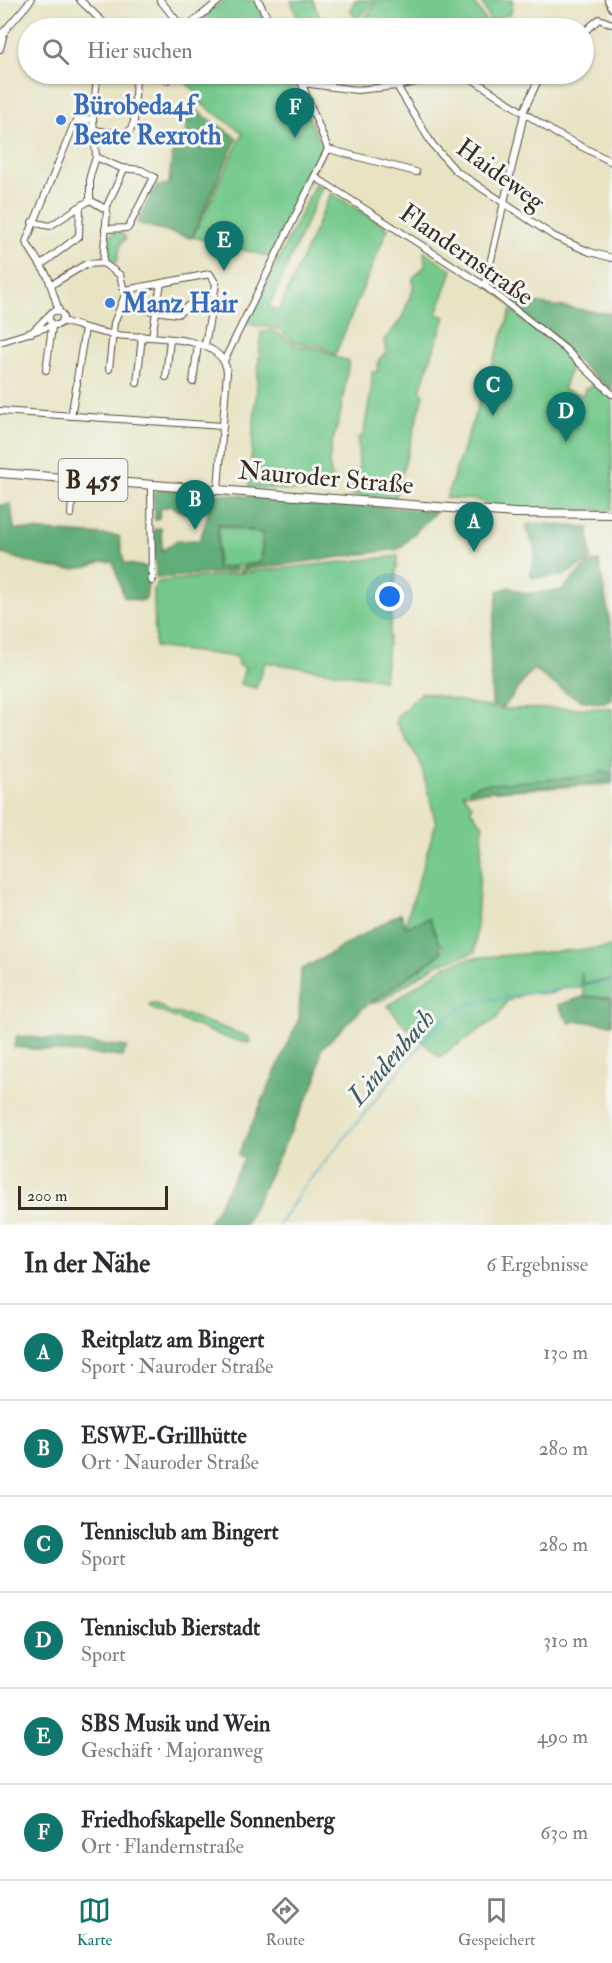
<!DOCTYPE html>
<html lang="de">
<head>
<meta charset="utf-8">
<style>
  body { margin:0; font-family:"IM FELL Double Pica",serif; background:#f2f2f3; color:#2b2b33 }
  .scale { position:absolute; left:18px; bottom:15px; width:150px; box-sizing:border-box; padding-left:6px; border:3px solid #3b2a1e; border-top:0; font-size:16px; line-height:21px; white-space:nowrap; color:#3b2a1e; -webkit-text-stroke:4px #f6f6f2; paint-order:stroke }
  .you { position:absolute; left:390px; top:597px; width:21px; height:21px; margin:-15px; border:4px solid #fff; border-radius:50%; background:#1a73e8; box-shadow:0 0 0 9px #1a73e833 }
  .badge { display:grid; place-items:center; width:39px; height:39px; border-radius:50%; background:#0f766e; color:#fff; font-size:20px; font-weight:700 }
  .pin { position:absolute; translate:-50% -50px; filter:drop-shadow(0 2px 3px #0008) }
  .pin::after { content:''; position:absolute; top:32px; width:21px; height:18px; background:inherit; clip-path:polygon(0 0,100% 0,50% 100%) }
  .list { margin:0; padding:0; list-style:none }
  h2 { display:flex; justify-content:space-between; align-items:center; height:78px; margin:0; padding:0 24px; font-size:26px }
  h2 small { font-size:20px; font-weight:400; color:#7c7c81 }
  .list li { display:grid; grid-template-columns:39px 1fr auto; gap:18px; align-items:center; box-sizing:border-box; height:96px; padding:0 24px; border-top:2px solid #e1e1e2 }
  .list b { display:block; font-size:22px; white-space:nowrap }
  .list p { margin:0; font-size:20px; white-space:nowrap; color:#7c7c81 }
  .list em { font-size:20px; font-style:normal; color:#7c7c81 }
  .icon { flex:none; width:33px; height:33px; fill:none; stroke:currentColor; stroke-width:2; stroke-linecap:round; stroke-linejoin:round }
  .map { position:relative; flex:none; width:612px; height:1225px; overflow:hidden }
  .search { position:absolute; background:#fff; box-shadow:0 2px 4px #0004; left:18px; right:18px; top:18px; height:66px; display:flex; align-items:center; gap:15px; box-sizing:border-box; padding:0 21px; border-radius:33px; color:#7c7c81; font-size:22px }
  .sheet { height:654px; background:#fff }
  nav { display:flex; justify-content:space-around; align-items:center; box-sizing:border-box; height:84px; border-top:2px solid #e1e1e2; background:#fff; font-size:16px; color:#7c7c81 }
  nav a { display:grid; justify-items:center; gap:3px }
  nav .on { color:#0f766e }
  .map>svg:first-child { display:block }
</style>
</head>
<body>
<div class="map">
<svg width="612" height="1225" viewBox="0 0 612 1225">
  <rect width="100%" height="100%" fill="#f6f6f2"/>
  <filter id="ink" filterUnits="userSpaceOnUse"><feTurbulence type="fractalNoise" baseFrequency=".0167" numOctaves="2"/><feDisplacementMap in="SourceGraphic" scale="12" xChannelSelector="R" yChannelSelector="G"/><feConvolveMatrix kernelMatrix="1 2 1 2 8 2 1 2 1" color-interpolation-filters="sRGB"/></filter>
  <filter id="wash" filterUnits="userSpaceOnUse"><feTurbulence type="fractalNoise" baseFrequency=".008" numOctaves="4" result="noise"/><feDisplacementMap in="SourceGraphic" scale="24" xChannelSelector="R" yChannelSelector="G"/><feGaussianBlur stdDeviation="1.35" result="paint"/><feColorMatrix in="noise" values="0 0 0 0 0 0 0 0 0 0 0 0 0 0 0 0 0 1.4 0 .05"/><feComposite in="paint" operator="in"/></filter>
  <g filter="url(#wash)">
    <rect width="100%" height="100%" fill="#e8e3c3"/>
    <g fill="#75c98c" stroke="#587a55" stroke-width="1.5">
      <path d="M226 0H255L268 28H193L213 8Z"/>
      <path d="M313 0 324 28H302L291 1Z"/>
      <path d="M355 0H472L487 23 476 28H354L376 5 374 4 356 19 350 10Z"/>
      <path d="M481 0H513L511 14 490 21Z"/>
      <path d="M176 74H289L324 151 271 257 193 237 243 133 199 102 202 97Z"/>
      <path d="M315 184 322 187 269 307 279 311 331 193 388 228 335 355 318 344 295 343 281 330 247 324Z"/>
      <path d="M113 233H122L126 239 121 243 117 262 109 261 110 235Z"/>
      <path d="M424 251 452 270 437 314 445 317 420 390 424 394 395 499 349 495 359 467 358 438 364 434C366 412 373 394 372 372H377L379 359 386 353 384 340C390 333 397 326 402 317 407 308 407 298 413 291V278L425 266Z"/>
      <path d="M511 310 573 361 563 390 583 395 585 388 589 389 592 384 612 398V510C588 510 493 514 479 500L446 498Z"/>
      <path d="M272 331 283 336 295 346 317 347 335 357 349 361 339 421 332 442 329 464 332 478 328 493 249 487 261 332Z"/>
      <path d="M219 526 262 533 261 562 243 565V571L240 572 239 565 217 568Z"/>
      <path d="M398 556 384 680 265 662 256 688 240 684 245 668 238 665 237 657 155 647 154 590 157 582Z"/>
      <path d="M422 692 497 709 612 708V784L463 793 472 805 471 811 483 825 475 952 436 965 382 1000 370 1004 440 955 444 948 443 945 404 929 436 823 420 761 396 723V718Z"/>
      <path d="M612 947V980L583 983 581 970 582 988 565 987 551 994 527 993 507 1001 497 1018 439 1057 405 1026 388 1006 445 966 471 958Z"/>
      <path d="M612 981V998L584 996 583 984Z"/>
      <path d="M154 1003 172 1013 187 1015 249 1037 250 1043 227 1038 152 1009 149 1005Z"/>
    </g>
    <g fill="#60ad78" stroke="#4e6c4b" stroke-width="1.5">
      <path d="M193 108 237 138 191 238 137 223 155 187 169 184 172 156 186 131V120Z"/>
      <path d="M491 278 534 303 612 314V391L488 285Z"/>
      <path d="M158 489 436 511 399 549 245 570V566L262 563 264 533 218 524 216 568 236 567V571L159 578H156L154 529 161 528 162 551 176 541 200 540 209 511 206 508 183 512 170 506 160 509 159 518 155 520 154 494Z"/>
      <path d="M11 504 14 529 119 536 124 563 150 568 146 599 140 601 124 597 113 562C98 560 99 564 86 567 59 574 25 561 0 553V505Z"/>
      <path d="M539 523 588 528 591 559 563 576 532 578 530 575C537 555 537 546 525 528L528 524Z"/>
      <path d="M599 561 612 635V700C581 711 557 685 533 669L504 707 492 706 490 647 498 591 509 587 525 594 562 590 588 563Z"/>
      <path d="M601 770 612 773V781L470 793V789L478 785 593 776Z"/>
      <path d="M401 913 406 927 429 918 441 947 440 954 363 1008 321 1049 317 1078 245 1225H208L244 1159 238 1155 299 1019 301 970Z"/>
      <path d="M583 997 612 998V1024L578 1021 569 1023 558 1005Z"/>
      <path d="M17 1036 127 1047 122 1057 14 1047Z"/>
    </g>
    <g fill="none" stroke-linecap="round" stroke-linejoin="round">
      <path stroke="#45a8c5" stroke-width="1.5" d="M279 1225 303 1188 438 1024 462 1007 486 1000 612 981"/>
    </g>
  </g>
  <g filter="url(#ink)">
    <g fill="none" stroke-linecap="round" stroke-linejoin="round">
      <defs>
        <g id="minor">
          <path d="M80 0 109 28"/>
          <path d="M160 0 177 21 187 27 220 0"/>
          <path d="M258 0 273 28"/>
          <path d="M608 0 612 8"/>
          <path d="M584 32 599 19 612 24"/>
          <path d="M0 36 31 0"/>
          <path d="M0 49 4 33"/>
          <path d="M156 74 167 80"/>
          <path d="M97 77 93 119 96 157 121 168 141 170 154 177 128 228 105 229"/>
          <path d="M302 83 357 90 397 86 444 76 469 77 555 133 612 162"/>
          <path d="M397 86 432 144 456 171 555 237 590 252 612 258"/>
          <path d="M525 108 541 74"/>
          <path d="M73 127 122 134 130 131 134 122 136 74"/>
          <path d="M328 149 416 172"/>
          <path d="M315 177 485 286 564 348 612 394"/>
          <path d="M90 200V176L96 157"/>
          <path d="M106 208 124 169"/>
          <path d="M32 222 50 226 90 200 107 210 103 263"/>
          <path d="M41 265 79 236 80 207"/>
          <path d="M51 285 86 264 103 263 120 275 125 295 114 323 109 369"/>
          <path d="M485 286 524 114"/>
          <path d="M125 290 210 274 216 284 205 345"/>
          <path d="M121 307 178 314 189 305 212 309"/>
          <circle cx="56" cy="318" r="7"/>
          <path d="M59 311 48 277 26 242 73 127 78 120 93 119"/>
          <path d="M62 321C80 326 98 333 117 335 144 339 223 332 227 372L218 489"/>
          <path d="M31 333 48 316"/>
          <path d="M152 336 161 283"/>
          <path d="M0 342 54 325"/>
          <path d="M224 361 328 149 298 74"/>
          <path d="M46 370 52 327"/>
          <path d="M166 377 170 339"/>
          <path d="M77 379 85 328"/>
          <path d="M193 382 198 344"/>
          <path d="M137 383 142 336"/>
          <path d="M0 411 223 426"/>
          <path d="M71 416 77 383"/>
          <path d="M151 485 152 581"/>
          <path d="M71 514 74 479"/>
        </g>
        <path id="major" d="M0 473 515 513 612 514"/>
      </defs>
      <use href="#minor" stroke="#554637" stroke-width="8"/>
      <use href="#major" stroke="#554637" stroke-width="10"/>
      <use href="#minor" stroke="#fff" stroke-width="6"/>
      <use href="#major" stroke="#fff" stroke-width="8"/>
    </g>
  </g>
  <g fill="#3f7fe0" stroke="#f6f6f2" stroke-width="2">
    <circle cx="61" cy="120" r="6"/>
    <circle cx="110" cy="303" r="6"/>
  </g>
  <g text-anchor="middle" stroke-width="6" stroke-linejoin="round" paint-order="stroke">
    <rect fill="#f6f6f2" stroke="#73675e" stroke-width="1.5" x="58.5" y="459" width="69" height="42" rx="4.5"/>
    <g font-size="24" font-weight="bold" fill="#3b2a1e">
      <text x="93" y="488">B 455</text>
    </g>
    <g font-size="26" font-weight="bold" fill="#366cbe" stroke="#f6f6f2" text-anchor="start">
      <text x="73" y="114">Bürobeda4f<tspan x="73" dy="30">Beate Rexroth</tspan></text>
      <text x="122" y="312">Manz Hair</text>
    </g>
    <g font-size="26" fill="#3b2a1e" stroke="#f6f6f2">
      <text transform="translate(501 174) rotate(36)" y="9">Haideweg</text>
      <text transform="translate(467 254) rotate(35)" y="9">Flandernstraße</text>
      <text transform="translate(326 477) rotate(5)" y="9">Nauroder Straße</text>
    </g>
    <g font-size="27" font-style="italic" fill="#3f5c61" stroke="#f6f6f2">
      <text transform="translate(391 1057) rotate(-49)" y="9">Lindenbach</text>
    </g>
  </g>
</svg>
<div class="scale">200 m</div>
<div class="you"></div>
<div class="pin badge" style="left:474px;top:552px">A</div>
<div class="pin badge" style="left:195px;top:530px">B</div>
<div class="pin badge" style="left:493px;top:416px">C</div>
<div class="pin badge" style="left:566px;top:442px">D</div>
<div class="pin badge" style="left:224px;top:271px">E</div>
<div class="pin badge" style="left:295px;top:138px">F</div>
<div class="search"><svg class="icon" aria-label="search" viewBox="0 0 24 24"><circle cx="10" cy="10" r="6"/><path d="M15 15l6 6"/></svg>Hier suchen</div>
</div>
<section class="sheet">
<h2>In der Nähe<small>6 Ergebnisse</small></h2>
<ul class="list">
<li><span class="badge">A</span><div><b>Reitplatz am Bingert</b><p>Sport · Nauroder Straße</p></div><em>130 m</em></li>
<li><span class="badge">B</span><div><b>ESWE-Grillhütte</b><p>Ort · Nauroder Straße</p></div><em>280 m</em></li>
<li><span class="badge">C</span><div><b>Tennisclub am Bingert</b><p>Sport</p></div><em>280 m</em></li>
<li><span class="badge">D</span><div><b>Tennisclub Bierstadt</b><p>Sport</p></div><em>310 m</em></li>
<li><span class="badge">E</span><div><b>SBS Musik und Wein</b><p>Geschäft · Majoranweg</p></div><em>490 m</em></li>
<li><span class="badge">F</span><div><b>Friedhofskapelle Sonnenberg</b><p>Ort · Flandernstraße</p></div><em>630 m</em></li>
</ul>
</section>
<nav>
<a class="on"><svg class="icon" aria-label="map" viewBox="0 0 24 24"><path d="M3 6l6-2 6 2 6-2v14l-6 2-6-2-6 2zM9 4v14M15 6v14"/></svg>Karte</a>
<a><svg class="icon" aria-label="directions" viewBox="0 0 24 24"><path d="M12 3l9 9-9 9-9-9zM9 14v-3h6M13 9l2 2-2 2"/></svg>Route</a>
<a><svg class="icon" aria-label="saved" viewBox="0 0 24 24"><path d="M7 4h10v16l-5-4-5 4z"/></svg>Gespeichert</a>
</nav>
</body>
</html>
